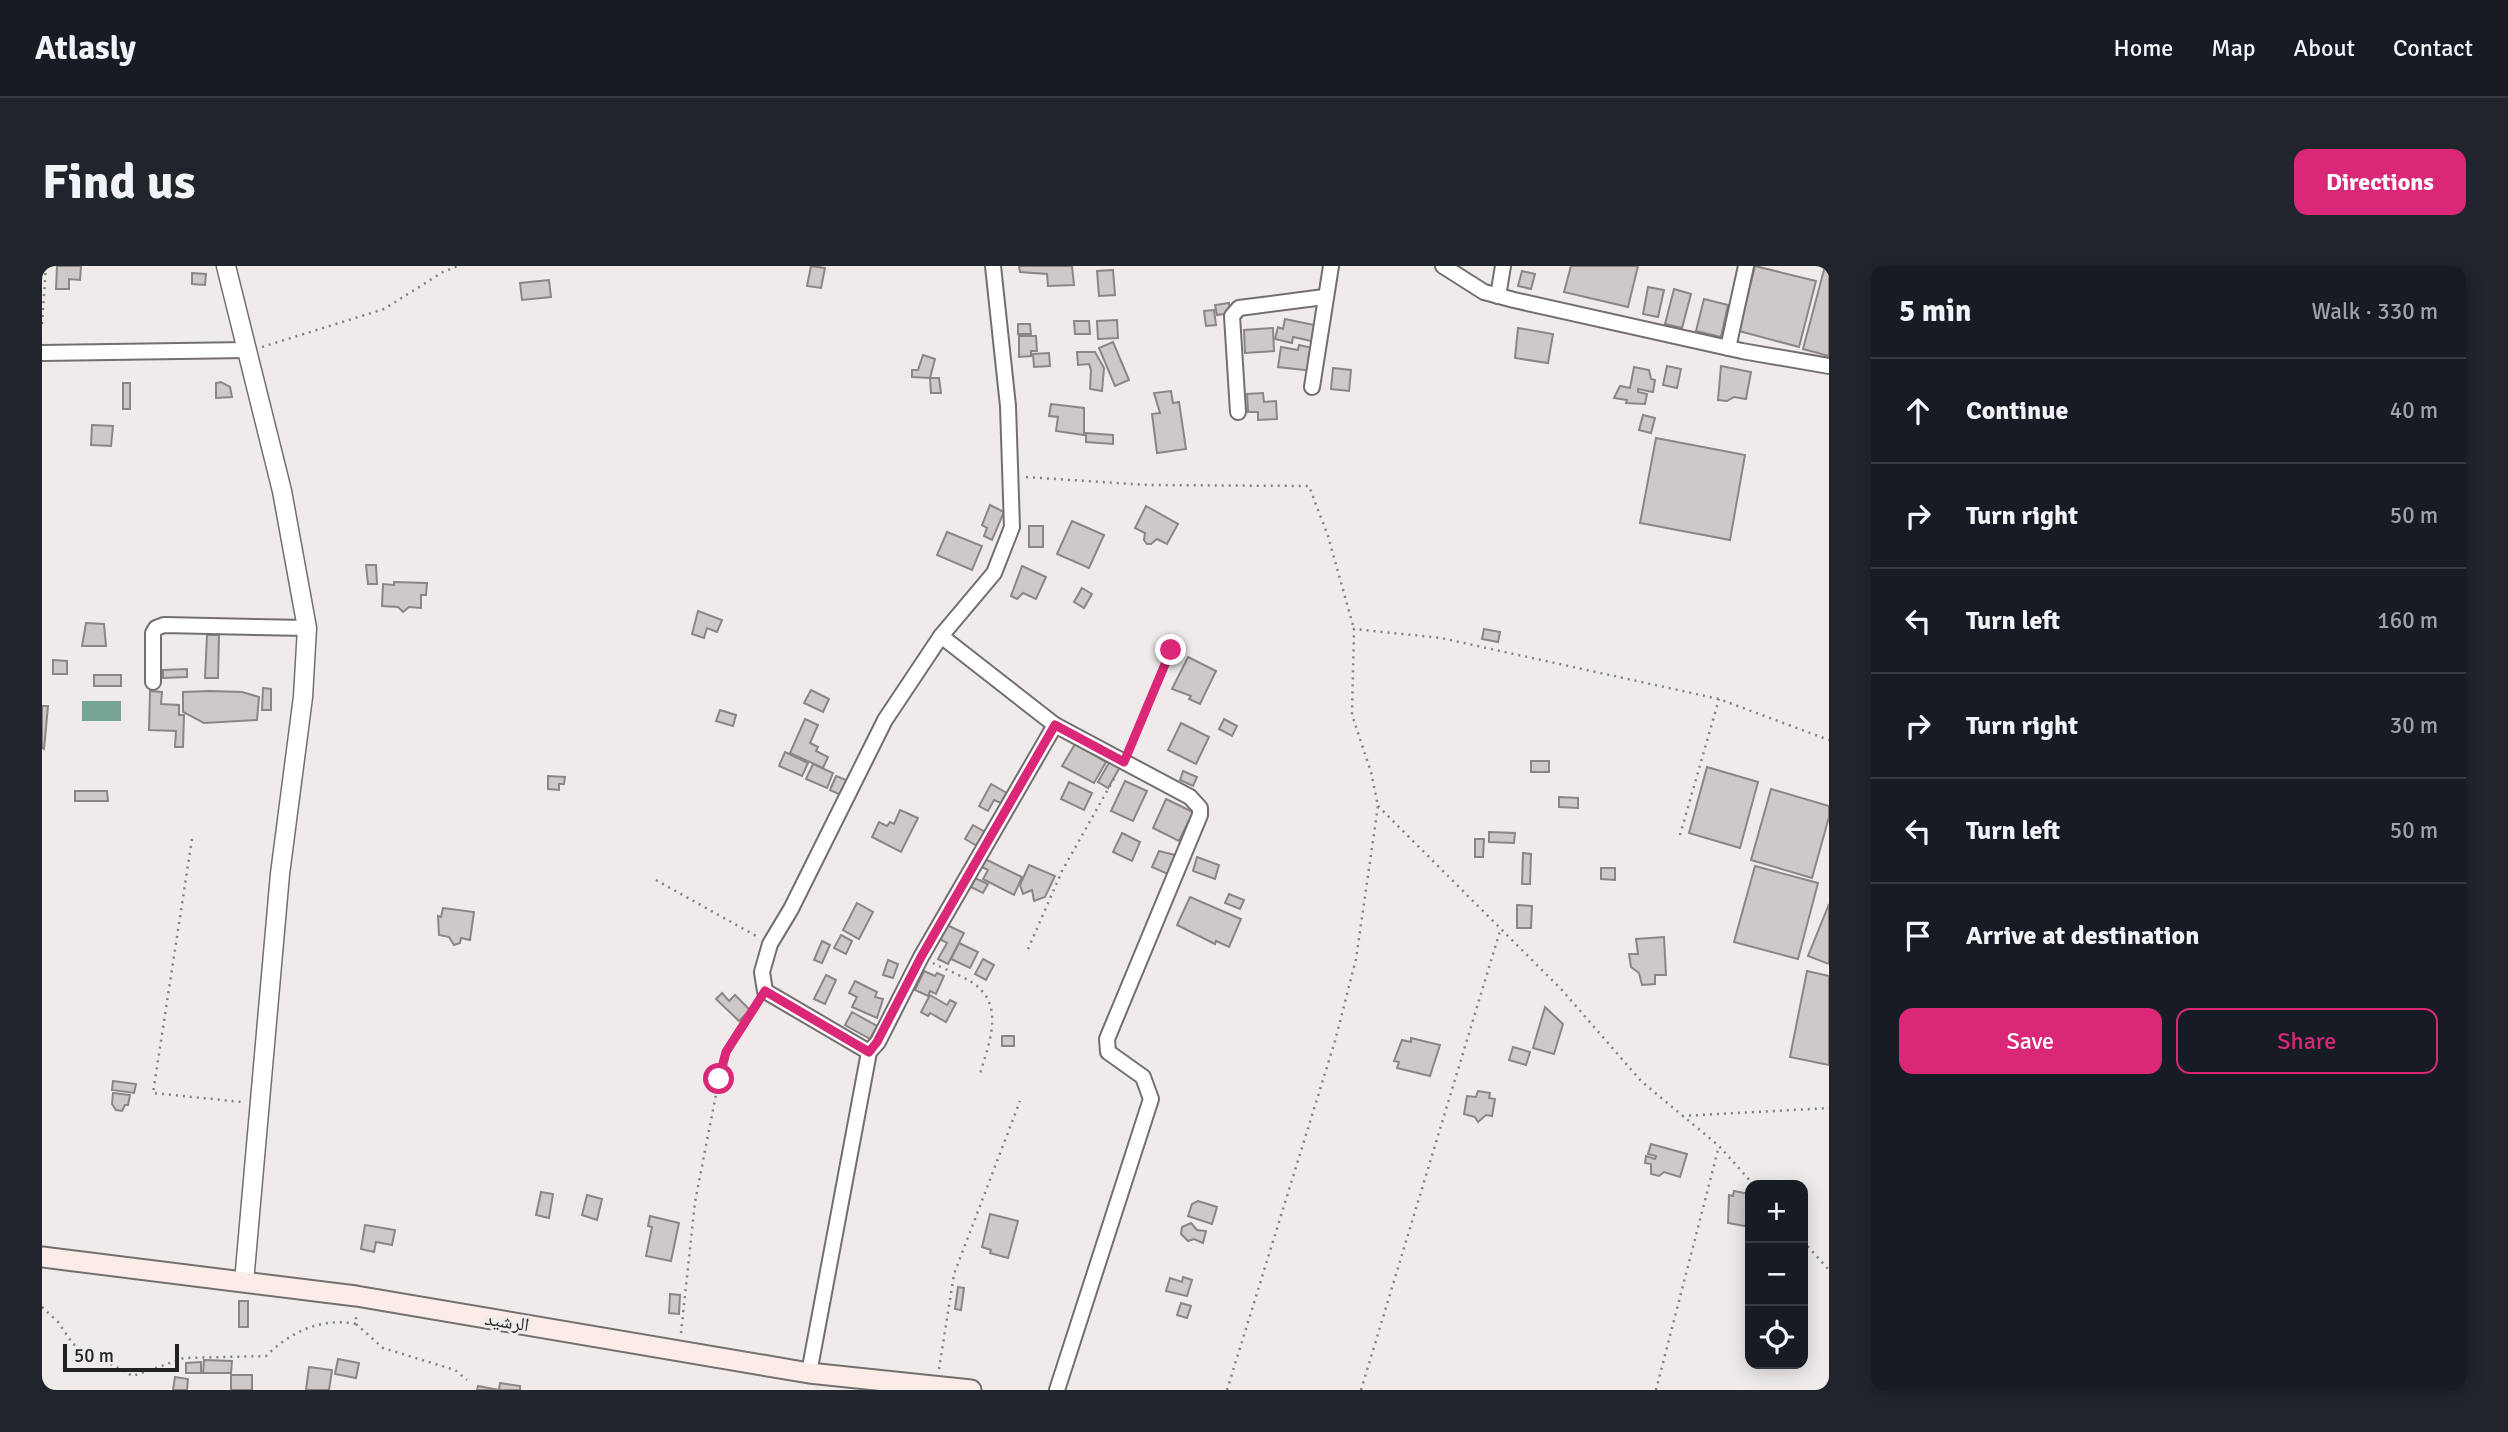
<!DOCTYPE html>
<html lang="en">
<head>
<meta charset="utf-8">
<style>
  body { margin:0; font-family:Signika,"Noto Naskh Arabic",sans-serif; background:#20242c; color:#f1f3f6 }
  .controls { position:absolute; right:21px; bottom:21px; display:grid; overflow:hidden; border-radius:14px; box-shadow:0 4px 18px #0003 }
  .controls button { width:63px; height:63px; display:grid; place-items:center; padding:0; border:0; border-bottom:2px solid #363941; background:#171b24; color:#f1f3f6; font:35px sans-serif }
  .scale { position:absolute; left:21px; bottom:18px; width:116px; box-sizing:border-box; padding-left:7px; border:4px solid #232221; border-top:0; font-size:19px; line-height:24px; white-space:nowrap; color:#232221; -webkit-text-stroke:5px #efebeb; paint-order:stroke }
  .stop { position:absolute; width:21px; height:21px; margin:-16px; border:5px solid #db2777; border-radius:50%; background:#fff }
  .stop.end { background:#db2777; border-color:#fff; box-shadow:0 2px 7px #0008 }
  .list { margin:0; padding:0; list-style:none }
  h2 { display:flex; justify-content:space-between; align-items:center; height:91px; margin:0; padding:0 28px; font-size:30px }
  h2 small { font-size:23px; font-weight:400; color:#9ea1a6 }
  .list li { display:grid; grid-template-columns:46px 1fr auto; gap:21px; align-items:center; box-sizing:border-box; height:105px; padding:0 28px; border-top:2px solid #363941 }
  .list b { display:block; font-size:26px; white-space:nowrap }
  .list em { font-size:23px; font-style:normal; color:#9ea1a6 }
  .actions { display:flex; gap:14px; padding:21px 28px }
  .actions a { flex:1; padding:16px 0; border:2px solid #db2777; border-radius:14px; text-align:center; font-size:24px; color:#db2777 }
  .actions .main { background:#db2777; color:#fff }
  .icon { flex:none; width:38px; height:38px; fill:none; stroke:currentColor; stroke-width:2; stroke-linecap:round; stroke-linejoin:round }
  .map { position:relative; flex:none; width:1787px; height:1124px; overflow:hidden; border-radius:14px }
  header { display:flex; align-items:center; gap:42px; box-sizing:border-box; height:98px; padding:0 35px; background:#171b24; border-bottom:2px solid #363941 }
  header strong { font-size:33px }
  nav { display:flex; gap:38px; margin-inline-start:auto; font-size:24px }
  .intro { display:flex; align-items:center; justify-content:space-between; box-sizing:border-box; height:168px; padding:0 42px }
  h1 { margin:0; font-size:49px }
  .button { padding:18px 32px; border-radius:14px; background:#db2777; color:#fff; font-size:24px; font-weight:700 }
  main { display:flex; gap:42px; padding:0 42px }
  aside { flex:1; background:#171b24; border-radius:14px; box-shadow:0 4px 18px #0003 }
  .map>svg:first-child { display:block }
</style>
</head>
<body>
<header>
<strong>Atlasly</strong>
<nav><a>Home</a><a>Map</a><a>About</a><a>Contact</a></nav>
</header>
<div class="intro"><h1>Find us</h1><a class="button">Directions</a></div>
<main>
<div class="map">
<svg width="1787" height="1124" viewBox="0 0 1787 1124">
  <rect width="100%" height="100%" fill="#efebeb"/>
  <rect fill="#74a693" x="40" y="435" width="39" height="20"/>
  <g fill="#cdc9c8" stroke="#898685" stroke-width="2">
    <path d="M15 0H39L38 14 27 13V23H14Z"/>
    <path d="M769 0 783 2 779 22 765 20Z"/>
    <path d="M977 0H1030L1032 19 1006 20 1005 8 978 6Z"/>
    <path d="M1529 0H1596L1586 41 1522 26Z"/>
    <path d="M1713 0 1774 15 1757 81 1697 65Z"/>
    <path d="M1783 0 1787 1V90L1761 83Z"/>
    <path d="M1071 4 1073 29 1057 30 1055 5Z"/>
    <path d="M1480 5 1493 8 1489 23 1476 20Z"/>
    <path d="M150 7 164 8 163 19 150 18Z"/>
    <path d="M507 14 509 31 480 34 478 17Z"/>
    <path d="M1606 21 1622 24 1616 51 1601 48Z"/>
    <path d="M1632 23 1649 28 1640 62 1623 58Z"/>
    <path d="M1662 33 1686 39 1679 71 1654 65Z"/>
    <path d="M1187 37 1188 47 1175 49 1173 39Z"/>
    <path d="M1172 44 1174 59 1164 60 1162 45Z"/>
    <path d="M1243 53 1277 60 1274 76 1251 71 1250 77 1233 73 1236 61 1241 63Z"/>
    <path d="M1075 54 1076 72 1056 73 1055 55Z"/>
    <path d="M1032 55H1047L1048 68H1033Z"/>
    <path d="M976 58H988L989 68H976Z"/>
    <path d="M1231 62 1232 85 1203 87 1202 64Z"/>
    <path d="M1476 62 1511 68 1506 97 1473 92Z"/>
    <path d="M977 70H994L995 85H989V90L977 91Z"/>
    <path d="M1071 76 1087 114 1073 120 1057 82Z"/>
    <path d="M1257 79 1275 83 1271 105 1236 101 1239 81 1256 84Z"/>
    <path d="M1035 86H1053L1062 102 1060 125 1048 123 1049 104 1047 98 1036 99Z"/>
    <path d="M1007 87 1008 100 992 101 991 88Z"/>
    <path d="M881 89 893 93 888 112 870 111V104H876Z"/>
    <path d="M1625 100 1639 103 1635 122 1621 119Z"/>
    <path d="M1679 100 1709 106 1704 133 1692 131 1685 135 1676 134Z"/>
    <path d="M1592 101 1607 104 1609 113 1613 114 1611 126 1596 123V126L1605 128 1603 138 1584 137 1585 134 1572 132 1578 120 1588 122Z"/>
    <path d="M1291 102 1309 104 1307 125 1289 123Z"/>
    <path d="M888 112H897L899 127H889Z"/>
    <path d="M179 116 188 121 190 131 174 132V117Z"/>
    <rect x="81" y="117" width="7" height="26"/>
    <path d="M1129 125 1131 137 1137 136 1144 183 1115 187 1110 148 1118 147 1112 127Z"/>
    <path d="M1221 127 1222 136 1234 135 1235 153 1216 154V146H1206L1205 128Z"/>
    <path d="M1009 138 1042 142V169L1014 165 1016 151 1007 150Z"/>
    <path d="M1601 149 1613 152 1609 167 1597 164Z"/>
    <path d="M50 159 71 160 69 180 49 179Z"/>
    <path d="M1044 167 1071 169V178L1044 176Z"/>
    <path d="M1614 172 1703 189 1688 274 1598 257Z"/>
    <path d="M948 239 962 246 950 274 942 270 945 262 940 259Z"/>
    <path d="M1104 240 1136 258 1125 278 1115 273 1109 278H1105L1102 274 1103 267 1093 262Z"/>
    <path d="M1030 255 1062 269 1047 302 1015 288Z"/>
    <rect x="987" y="260" width="14" height="21"/>
    <path d="M905 266 940 280 930 304 895 289Z"/>
    <path d="M324 299H334L335 318H326Z"/>
    <path d="M980 300 1004 311 994 333 981 327 975 333 969 330Z"/>
    <path d="M352 316 385 317 384 329H379V342L367 341 361 346 356 341 340 340 341 318 352 319Z"/>
    <path d="M1040 322 1050 328 1042 342 1032 336Z"/>
    <path d="M656 345 680 354 675 366 665 362 662 372 650 368Z"/>
    <path d="M44 357 62 358 64 380H40Z"/>
    <path d="M1442 363 1458 366 1456 376 1440 373Z"/>
    <path d="M165 369H177L176 412H163Z"/>
    <path d="M1146 391 1174 405 1158 438 1147 433 1149 430 1130 423Z"/>
    <path d="M11 394 25 395V408H11Z"/>
    <path d="M145 403V411L121 412V404Z"/>
    <rect x="52" y="409" width="27" height="11"/>
    <path d="M221 422 229 423V444H220Z"/>
    <path d="M769 424 787 433 781 446 762 437Z"/>
    <path d="M108 425 120 426 119 438 137 439V449H142L141 481H133L134 465 107 464Z"/>
    <path d="M168 425 200 426 217 431 215 454 162 457 141 446V426Z"/>
    <path d="M0 440H6L2 483 0 482Z"/>
    <path d="M678 444 694 449 691 460 674 455Z"/>
    <path d="M763 453 776 459 768 477 776 481 774 485 786 491 781 502 748 487Z"/>
    <path d="M1182 453 1195 460 1190 470 1177 463Z"/>
    <path d="M1139 457 1167 471 1154 498 1126 484Z"/>
    <path d="M1033 478 1064 496 1052 517 1020 500Z"/>
    <path d="M743 486 766 497 760 510 737 500Z"/>
    <path d="M1068 495 1078 501 1066 522 1056 516Z"/>
    <rect x="1489" y="495" width="18" height="11"/>
    <path d="M771 498 791 507 785 522 764 513Z"/>
    <path d="M1665 501 1716 516 1698 582 1647 567Z"/>
    <path d="M1141 505 1155 511 1151 520 1138 514Z"/>
    <path d="M506 510 523 511 522 518H517V524L506 523Z"/>
    <path d="M794 510 809 516 803 531 788 524Z"/>
    <path d="M1083 515 1105 525 1091 555 1069 545Z"/>
    <path d="M1027 516 1050 527 1042 544 1019 533Z"/>
    <path d="M949 518 965 527 959 537 952 534 946 545 937 540Z"/>
    <path d="M1729 523 1787 540V551L1770 612 1709 594Z"/>
    <path d="M33 525H65L66 535H33Z"/>
    <path d="M1517 531 1536 532V542L1517 541Z"/>
    <path d="M1124 533 1151 546 1137 575 1111 562Z"/>
    <path d="M858 544 876 552 859 586 830 571 837 556 845 560 848 556 852 558Z"/>
    <path d="M931 559 943 566 935 580 923 573Z"/>
    <path d="M1447 566 1473 567 1472 577 1447 576Z"/>
    <path d="M1080 567 1098 576 1090 595 1071 586Z"/>
    <path d="M1433 573H1442L1441 591H1433Z"/>
    <path d="M1117 585 1137 590 1128 609 1110 601Z"/>
    <path d="M1481 587 1489 588 1488 618H1480Z"/>
    <path d="M1155 591 1177 599 1173 613 1151 605Z"/>
    <path d="M943 593 980 611 972 629 941 613 946 604 940 601Z"/>
    <path d="M987 599 1013 610 1003 631 992 635 990 624 981 628 978 619Z"/>
    <path d="M1713 600 1776 617 1756 693 1692 676Z"/>
    <path d="M1559 602H1573V614L1559 613Z"/>
    <path d="M933 612 946 618 941 627 929 621Z"/>
    <path d="M1187 628 1202 634 1198 643 1183 637Z"/>
    <path d="M1148 631 1199 653 1187 681 1174 675 1173 678 1135 659Z"/>
    <path d="M815 637 831 646 817 673 801 664Z"/>
    <path d="M1787 638V698L1766 690Z"/>
    <path d="M1475 639 1490 640 1489 662H1475Z"/>
    <path d="M401 642 432 646 428 674 419 672 418 677 412 679 407 671 397 669 396 650 399 651Z"/>
    <path d="M905 659 922 667 906 698 896 693 905 677 898 673Z"/>
    <path d="M799 669 810 675 804 688 792 682Z"/>
    <path d="M1622 671 1624 709H1613V718L1600 719 1597 707 1589 701 1587 688H1596L1594 673Z"/>
    <path d="M780 675 788 679 780 697 772 694Z"/>
    <path d="M917 677 936 686 928 702 909 693Z"/>
    <path d="M941 693 952 699 944 714 933 708Z"/>
    <path d="M846 694 856 698 851 712 841 709Z"/>
    <path d="M882 705 893 710 895 707 902 710 894 728 888 725 886 730 873 724Z"/>
    <path d="M1765 705 1787 710V799L1748 791Z"/>
    <path d="M784 709 794 714 783 738 772 733Z"/>
    <path d="M813 715 835 726 833 731 841 733 835 752 810 741 815 731 807 727Z"/>
    <path d="M680 727 687 735 693 729 708 744 697 755 674 733Z"/>
    <path d="M888 729 905 739 908 734 914 737 904 756 888 747 886 750 879 746Z"/>
    <path d="M1503 741 1521 758 1512 788 1491 782Z"/>
    <path d="M810 746 835 760 828 773 803 759Z"/>
    <rect x="960" y="770" width="12" height="10"/>
    <path d="M1369 772 1398 779 1388 810 1355 802 1357 796 1352 795 1360 774 1369 776Z"/>
    <path d="M1471 781 1488 786 1484 799 1467 794Z"/>
    <path d="M71 815 94 818 92 827 70 824Z"/>
    <path d="M1436 825 1448 827 1447 832 1453 833 1450 850 1444 849 1436 856 1433 851 1422 848 1425 830 1434 831Z"/>
    <path d="M71 827 88 829 86 839H83L80 845 74 844 70 838Z"/>
    <path d="M1609 878 1645 888 1638 911 1622 906 1617 910 1609 908V898L1603 897 1604 890 1613 893 1614 890 1606 888Z"/>
    <path d="M1692 925 1708 928V961L1686 957 1687 929 1691 930Z"/>
    <path d="M499 926 511 928 507 952 494 949Z"/>
    <path d="M545 929 560 933 555 954 540 949Z"/>
    <path d="M1156 935 1175 941 1170 958 1146 950 1150 938Z"/>
    <path d="M948 948 976 955 966 992 948 987 949 984 940 981Z"/>
    <path d="M608 950 637 957 629 995 604 990 610 961 606 960Z"/>
    <path d="M1149 957 1155 964 1164 965 1161 977 1152 973 1146 975 1139 968 1140 961Z"/>
    <path d="M323 959 353 964 350 979 334 976 332 986 319 983Z"/>
    <path d="M1141 1011 1150 1014 1145 1030 1124 1025 1128 1012 1140 1016Z"/>
    <path d="M916 1021 922 1022 919 1044 913 1043Z"/>
    <path d="M628 1028 638 1029 637 1048 627 1047Z"/>
    <rect x="197" y="1035" width="9" height="26"/>
    <path d="M1139 1037 1149 1040 1145 1052 1135 1049Z"/>
    <path d="M296 1093 317 1097 314 1112 293 1108Z"/>
    <path d="M162 1094 190 1095 189 1107H161Z"/>
    <path d="M159 1096V1107H144V1097Z"/>
    <path d="M267 1101 290 1104 287 1124H264Z"/>
    <rect x="189" y="1109" width="21" height="15"/>
    <path d="M133 1111 146 1113 145 1124H131Z"/>
    <path d="M458 1117 478 1120V1124H435L436 1120 457 1124Z"/>
  </g>
  <g fill="none" stroke-linecap="round" stroke-linejoin="round">
    <defs>
      <g id="minor">
        <path d="M1401 0 1442 26 1472 34 1700 85 1787 100"/>
        <path d="M1456 30 1461 0"/>
        <path d="M1686 82 1704 0"/>
        <path d="M0 87 206 84"/>
        <path d="M1270 121 1289 0"/>
        <path d="M1196 146 1190 50 1197 42 1282 31"/>
        <path d="M899 370 1013 459 1148 531 1158 542V549L1065 773 1066 786 1101 811 1109 833 1015 1124"/>
        <path d="M111 416V367L114 362 122 359 265 362"/>
        <path d="M827 786 723 725 720 706 728 678 749 643 843 454 899 370 952 307 970 261 966 140 951 0"/>
        <path d="M767 1107 827 786 836 776 879 691 1013 459"/>
      </g>
      <path id="tertiary" d="M184 0 240 225 265 362 261 431 238 608 202 1016"/>
      <path id="secondary" d="M0 991 314 1030 767 1107 929 1124"/>
    </defs>
    <use href="#minor" stroke="#736f6f" stroke-width="18"/>
    <use href="#tertiary" stroke="#736f6f" stroke-width="21"/>
    <use href="#secondary" stroke="#736f6f" stroke-width="23"/>
    <g stroke="#838080" stroke-width="2.5" stroke-dasharray="2 5" stroke-linecap="butt">
      <path d="M0 58 4 0"/>
      <path d="M220 81 342 43 401 6 416 0"/>
      <path d="M984 211 1105 219 1267 220 1286 270 1312 363"/>
      <path d="M1088 481 1129 384"/>
      <path d="M1336 540 1520 724 1599 815 1677 880 1712 919"/>
      <path d="M1638 569 1677 433"/>
      <path d="M150 573 111 827 200 836"/>
      <path d="M614 614 716 671"/>
      <path d="M986 683 1020 605 1074 509"/>
      <path d="M891 697C905 705 929 712 939 724 961 746 945 783 938 808"/>
      <path d="M1640 850 1787 842"/>
      <path d="M1761 975 1787 1004"/>
      <path d="M0 1041 16 1056 31 1078 91 1110 142 1092 224 1090C248 1066 280 1051 314 1058V1047"/>
      <path d="M314 1058 341 1082 413 1104 425 1114"/>
      <path d="M639 1067 653 936 677 813 684 786 715 737"/>
      <path d="M897 1103 912 1008 978 835"/>
      <path d="M1185 1124 1293 775 1314 693 1336 540 1329 506 1310 449 1312 363 1399 372 1677 433 1787 474"/>
      <path d="M1319 1124 1458 665"/>
      <path d="M1614 1124 1677 880"/>
    </g>
    <use href="#minor" stroke="#fff" stroke-width="14"/>
    <use href="#tertiary" stroke="#fff" stroke-width="18"/>
    <use href="#secondary" stroke="#fcece8" stroke-width="19"/>
  </g>
  <g fill="none" stroke-linecap="round" stroke-linejoin="round">
    <path stroke="#db2777" stroke-width="9" d="M677 813 684 786 723 725 827 786 835 776 879 691 1013 459 1082 496 1129 384"/>
  </g>
  <g text-anchor="middle" stroke-width="6" stroke-linejoin="round" paint-order="stroke">
    <g font-size="19" fill="#232221" stroke="#efebeb">
      <text transform="translate(465 1055) rotate(9)" y="7">الرشيد</text>
    </g>
  </g>
</svg>
<div class="controls">
<button>+</button>
<button>−</button>
<button><svg class="icon" aria-label="locate" viewBox="0 0 24 24"><circle cx="12" cy="12" r="6"/><path d="M12 2v4M12 18v4M2 12h4M18 12h4"/></svg></button>
</div>
<div class="scale">50 m</div>
<div class="stop" style="left:677px;top:813px"></div>
<div class="stop end" style="left:1129px;top:384px"></div>
</div>
<aside>
<h2>5 min<small>Walk · 330 m</small></h2>
<ul class="list">
<li><svg class="icon" aria-label="ahead" viewBox="0 0 24 24"><path d="M12 20V5M6 11l6-6 6 6"/></svg><div><b>Continue</b></div><em>40 m</em></li>
<li><svg class="icon" aria-label="right" viewBox="0 0 24 24"><path d="M7 20v-9h11M14 6l5 5-5 5"/></svg><div><b>Turn right</b></div><em>50 m</em></li>
<li><svg class="icon" aria-label="left" viewBox="0 0 24 24"><path d="M17 20v-9H6M10 6l-5 5 5 5"/></svg><div><b>Turn left</b></div><em>160 m</em></li>
<li><svg class="icon" aria-label="right" viewBox="0 0 24 24"><path d="M7 20v-9h11M14 6l5 5-5 5"/></svg><div><b>Turn right</b></div><em>30 m</em></li>
<li><svg class="icon" aria-label="left" viewBox="0 0 24 24"><path d="M17 20v-9H6M10 6l-5 5 5 5"/></svg><div><b>Turn left</b></div><em>50 m</em></li>
<li><svg class="icon" aria-label="arrive" viewBox="0 0 24 24"><path d="M6 21V4h12l-3 4 3 4H6"/></svg><div><b>Arrive at destination</b></div></li>
</ul>
<div class="actions"><a class="main">Save</a><a>Share</a></div>
</aside>
</main>
</body>
</html>
